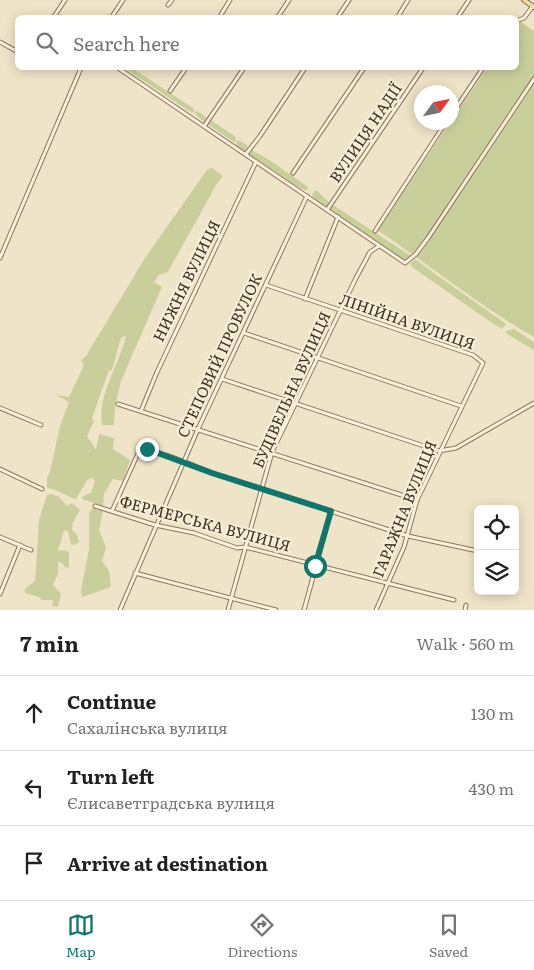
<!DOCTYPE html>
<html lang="en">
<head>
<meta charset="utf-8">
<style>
  body { margin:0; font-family:Literata,serif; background:#f6f6f6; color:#202124 }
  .controls { position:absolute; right:15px; bottom:15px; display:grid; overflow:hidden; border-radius:8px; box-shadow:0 2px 12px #0003 }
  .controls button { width:45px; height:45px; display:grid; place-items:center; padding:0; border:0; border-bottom:1px solid #e0e0e0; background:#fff; color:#202124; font:25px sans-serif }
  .compass { position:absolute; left:414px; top:85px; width:45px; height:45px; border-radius:50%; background:#fff; box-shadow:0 2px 12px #0003; rotate:57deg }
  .stop { position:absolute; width:15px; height:15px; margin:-11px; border:4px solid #0f766e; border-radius:50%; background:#fff }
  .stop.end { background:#0f766e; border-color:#fff; box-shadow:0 1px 5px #0008 }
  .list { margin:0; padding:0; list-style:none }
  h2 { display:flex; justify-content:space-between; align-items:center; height:65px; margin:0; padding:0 20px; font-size:21px }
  h2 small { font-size:16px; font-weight:400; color:#757577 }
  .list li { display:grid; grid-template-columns:32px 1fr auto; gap:15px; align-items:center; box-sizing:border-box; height:75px; padding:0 20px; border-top:1px solid #e0e0e0 }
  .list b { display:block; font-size:19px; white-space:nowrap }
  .list p { margin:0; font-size:16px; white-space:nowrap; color:#757577 }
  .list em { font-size:16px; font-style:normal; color:#757577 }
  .icon { flex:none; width:28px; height:28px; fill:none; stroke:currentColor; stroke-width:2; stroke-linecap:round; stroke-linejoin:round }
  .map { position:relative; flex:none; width:534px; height:610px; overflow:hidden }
  .search { position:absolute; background:#fff; box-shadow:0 2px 12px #0003; left:15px; right:15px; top:15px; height:55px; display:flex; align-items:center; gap:12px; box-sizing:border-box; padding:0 18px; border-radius:8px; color:#757577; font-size:19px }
  .sheet { height:290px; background:#fff }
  nav { display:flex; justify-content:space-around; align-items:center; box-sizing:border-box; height:70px; border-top:1px solid #e0e0e0; background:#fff; font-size:14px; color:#757577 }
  nav a { display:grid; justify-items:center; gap:2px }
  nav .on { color:#0f766e }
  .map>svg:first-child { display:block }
</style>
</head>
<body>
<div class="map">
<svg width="534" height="610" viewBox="0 0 534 610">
  <rect width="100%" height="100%" fill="#f0e4c8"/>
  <g fill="#c9cf9b">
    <path d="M519 21 534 31V337C479 306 430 265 377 230L487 68H516L517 25Z"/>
    <path d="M124 68H132L193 108 194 111 192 113Z"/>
    <path d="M197 111 236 137 235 143 199 118 194 112Z"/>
    <path d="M237 140C246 142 249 149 257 153 274 162 291 175 308 187L307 191 295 186 236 146Z"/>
    <path d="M212 168 223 176 216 185 168 272 159 275 154 282 162 287 121 381 115 407 114 425H102C97 394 120 365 126 335L121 338 112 370H109L92 418 94 421 87 436 96 450 99 434 114 438 113 449 130 460 123 481 113 479 104 494 103 506 82 499 83 496 91 493 95 481 92 478 87 480 76 499C65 496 60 490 47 488V478L50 472 60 426 69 402 56 395 69 397 84 365 81 360 86 356 145 258 207 170Z"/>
    <path d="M316 190 330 203 411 256 405 261 400 258 313 198 312 194Z"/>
    <path d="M415 259 427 268 506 324 502 329 492 323 412 267 410 264Z"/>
    <path d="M514 329 534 342V350L507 334 506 331Z"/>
    <path d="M52 494 59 497 67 506 72 503 80 510 73 522 72 530 77 535 79 542 74 545 71 544 68 531 64 530 58 551 64 550 69 552V567L66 568 61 562H58V574L53 585 61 594 58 607 52 606 53 600H42L39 597 25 593V589L35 581 39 520 47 495Z"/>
    <path d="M93 508H97V511L103 509 99 530 106 547 102 561 109 571 111 587 82 597 81 590 89 549V512Z"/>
  </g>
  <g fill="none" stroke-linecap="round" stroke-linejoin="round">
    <defs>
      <g id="minor">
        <path d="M168 5 172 0"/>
        <path d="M53 18 65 0"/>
        <path d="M111 18 123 0"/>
        <path d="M219 18 230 0"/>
        <path d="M277 18 289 0"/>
        <path d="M337 18 349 0"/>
        <path d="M397 18 408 0"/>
        <path d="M457 18 469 0"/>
        <path d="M516 21 524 18 533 6"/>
        <path d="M0 42 18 52"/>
        <path d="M118 68 405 263 416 254 428 238 534 79"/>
        <path d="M170 91 186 68"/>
        <path d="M452 114 483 68"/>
        <path d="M205 125 244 68"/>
        <path d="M246 154 260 136 305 68"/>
        <path d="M293 173 364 68"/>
        <path d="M327 210 423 68"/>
        <path d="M375 231 446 122"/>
        <path d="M0 258 81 68"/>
        <path d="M266 285 473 355 483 363 417 500 404 547 376 610"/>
        <path d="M305 299 338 217"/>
        <path d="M244 333 461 406"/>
        <path d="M222 379 439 451 456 448 534 403"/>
        <path d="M118 404 417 500"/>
        <path d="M0 408 41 425"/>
        <path d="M141 411 157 372 256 162"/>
        <path d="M0 469 42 489"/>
        <path d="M95 506 155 525 194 533 237 548 245 547 454 600"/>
        <path d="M112 511 140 449C157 449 195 466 212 473L408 536 478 551"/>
        <path d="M0 537 31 550"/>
        <path d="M135 573 276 610"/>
        <path d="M0 594 20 545"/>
        <path d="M120 610 198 429 307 196"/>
        <path d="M228 610 272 452 356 278 370 252 379 246"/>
        <path d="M304 610 331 511"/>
        <path d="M465 610 466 605"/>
      </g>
      <path id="major" d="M524 0 534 7"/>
    </defs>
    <use href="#minor" stroke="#8d765c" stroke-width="5"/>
    <use href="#major" stroke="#5b4430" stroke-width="5.5"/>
    <use href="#minor" stroke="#faf1dc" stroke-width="3"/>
    <use href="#major" stroke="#f3d9a0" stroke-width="4"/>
  </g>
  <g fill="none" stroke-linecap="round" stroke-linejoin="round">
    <path stroke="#0f766e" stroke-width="6" d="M147 449 212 473 331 511 315 566"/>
  </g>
  <g text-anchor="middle" stroke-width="4.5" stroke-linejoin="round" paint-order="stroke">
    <g font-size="15" fill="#3d2e20" stroke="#f7eed8">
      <text transform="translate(366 133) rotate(-56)" y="5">ВУЛИЦЯ НАДІЇ</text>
      <text transform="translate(187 281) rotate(-64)" y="5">НИЖНЯ ВУЛИЦЯ</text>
      <text transform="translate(407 322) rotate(19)" y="5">ЛІНІЙНА ВУЛИЦЯ</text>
      <text transform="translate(220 356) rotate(-65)" y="5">СТЕПОВИЙ ПРОВУЛОК</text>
      <text transform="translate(292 390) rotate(-66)" y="5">БУДІВЕЛЬНА ВУЛИЦЯ</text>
      <text transform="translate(405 509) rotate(-68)" y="5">ГАРАЖНА ВУЛИЦЯ</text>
      <text transform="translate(205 524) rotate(15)" y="5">ФЕРМЕРСЬКА ВУЛИЦЯ</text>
    </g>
  </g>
</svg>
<div class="controls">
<button><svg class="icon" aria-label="locate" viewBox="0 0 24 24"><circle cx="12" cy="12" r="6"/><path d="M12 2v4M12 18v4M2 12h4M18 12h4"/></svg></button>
<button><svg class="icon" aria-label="layers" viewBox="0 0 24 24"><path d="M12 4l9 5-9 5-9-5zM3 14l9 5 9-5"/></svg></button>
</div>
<svg class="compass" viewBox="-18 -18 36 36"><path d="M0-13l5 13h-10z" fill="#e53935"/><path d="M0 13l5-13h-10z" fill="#757577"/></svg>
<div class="stop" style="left:315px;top:566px"></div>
<div class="stop end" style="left:147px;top:449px"></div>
<div class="search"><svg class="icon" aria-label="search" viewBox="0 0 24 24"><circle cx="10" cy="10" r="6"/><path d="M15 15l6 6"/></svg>Search here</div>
</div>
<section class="sheet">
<h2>7 min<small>Walk · 560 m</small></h2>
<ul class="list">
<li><svg class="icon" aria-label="ahead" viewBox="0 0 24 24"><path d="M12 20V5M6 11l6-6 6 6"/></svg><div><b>Continue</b><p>Сахалінська вулиця</p></div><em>130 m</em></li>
<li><svg class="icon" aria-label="left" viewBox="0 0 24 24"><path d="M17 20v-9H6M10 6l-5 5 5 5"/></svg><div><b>Turn left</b><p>Єлисаветградська вулиця</p></div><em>430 m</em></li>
<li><svg class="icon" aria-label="arrive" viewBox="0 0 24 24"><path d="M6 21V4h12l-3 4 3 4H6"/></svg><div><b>Arrive at destination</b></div></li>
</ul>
</section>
<nav>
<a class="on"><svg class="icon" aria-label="map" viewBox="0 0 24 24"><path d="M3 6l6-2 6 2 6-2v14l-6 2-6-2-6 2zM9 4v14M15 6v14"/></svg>Map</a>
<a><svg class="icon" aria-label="directions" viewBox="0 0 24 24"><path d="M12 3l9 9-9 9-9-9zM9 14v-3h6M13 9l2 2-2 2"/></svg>Directions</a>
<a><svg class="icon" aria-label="saved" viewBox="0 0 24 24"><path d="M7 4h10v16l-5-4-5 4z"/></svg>Saved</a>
</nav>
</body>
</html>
